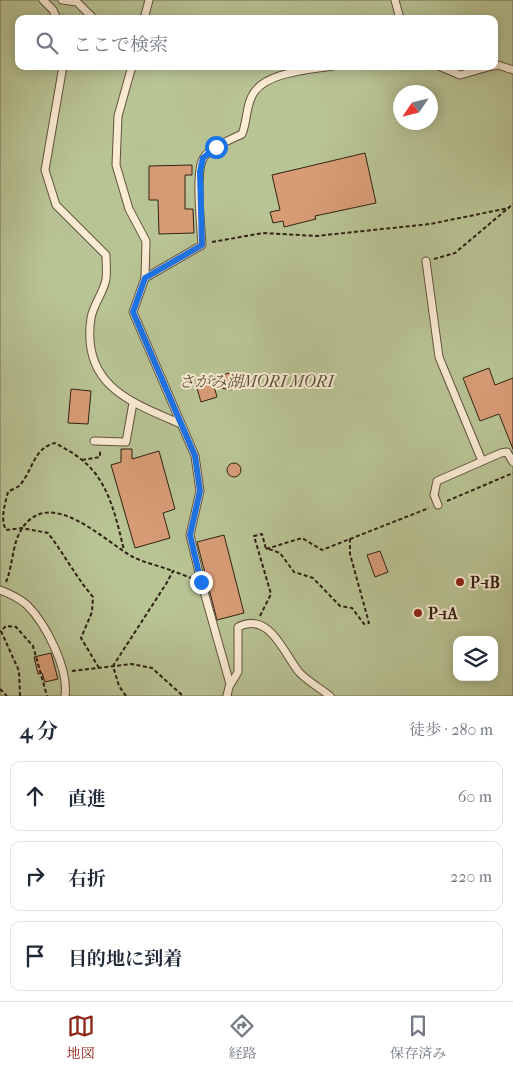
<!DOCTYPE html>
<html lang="ja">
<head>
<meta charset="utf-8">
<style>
  body { margin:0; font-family:"IM FELL French Canon","Noto Serif JP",serif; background:#f2f2f3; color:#1f2937 }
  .controls { position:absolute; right:15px; bottom:15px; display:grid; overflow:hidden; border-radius:10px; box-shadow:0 2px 12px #0003 }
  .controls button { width:45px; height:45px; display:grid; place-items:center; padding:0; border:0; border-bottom:1px solid #e0e1e3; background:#fff; color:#1f2937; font:25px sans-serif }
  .compass { position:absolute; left:393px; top:85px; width:45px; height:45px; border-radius:50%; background:#fff; box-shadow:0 2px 12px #0003; rotate:235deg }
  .stop { position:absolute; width:15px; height:15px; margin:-11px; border:4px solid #1a73e8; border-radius:50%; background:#fff }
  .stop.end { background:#1a73e8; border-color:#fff; box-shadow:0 1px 5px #0008 }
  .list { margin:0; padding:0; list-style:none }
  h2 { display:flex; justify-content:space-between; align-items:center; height:65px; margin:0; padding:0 20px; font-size:21px }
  h2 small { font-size:16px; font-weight:400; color:#747a83 }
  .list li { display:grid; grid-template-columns:32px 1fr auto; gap:15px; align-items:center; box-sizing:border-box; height:70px; margin:0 10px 10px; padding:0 10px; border:1px solid #e0e1e3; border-radius:10px }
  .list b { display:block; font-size:19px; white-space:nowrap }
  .list em { font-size:16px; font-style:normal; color:#747a83 }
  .icon { flex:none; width:28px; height:28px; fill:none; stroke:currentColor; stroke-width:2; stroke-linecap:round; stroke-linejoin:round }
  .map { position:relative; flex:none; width:513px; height:696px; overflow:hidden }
  .search { position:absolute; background:#fff; box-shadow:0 2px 12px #0003; left:15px; right:15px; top:15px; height:55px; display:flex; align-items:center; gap:12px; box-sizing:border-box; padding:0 18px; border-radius:10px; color:#747a83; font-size:19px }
  .sheet { height:305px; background:#fff }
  nav { display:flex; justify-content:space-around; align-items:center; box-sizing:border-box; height:70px; border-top:1px solid #e0e1e3; background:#fff; font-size:14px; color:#747a83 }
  nav a { display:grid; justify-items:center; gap:2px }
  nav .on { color:#8f2418 }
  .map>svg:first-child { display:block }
</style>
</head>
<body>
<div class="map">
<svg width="513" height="696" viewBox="0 0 513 696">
  <rect width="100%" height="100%" fill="#f9e2be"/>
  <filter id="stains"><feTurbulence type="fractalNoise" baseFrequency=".004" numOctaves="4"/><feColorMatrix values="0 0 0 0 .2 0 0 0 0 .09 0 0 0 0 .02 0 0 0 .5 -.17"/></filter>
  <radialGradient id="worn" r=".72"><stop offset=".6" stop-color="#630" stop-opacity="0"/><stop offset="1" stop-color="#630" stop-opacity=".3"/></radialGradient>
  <path fill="#b9c495" stroke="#747354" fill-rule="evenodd" d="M0 0H513V696H0ZM19 19H494V66H19ZM400 92H430V122H400ZM457 640H494V677H457Z"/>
  <g fill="#d79c76" stroke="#302213">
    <path d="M365 153 376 203 315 216 316 219 284 227 283 221 273 223 270 212 280 210 272 175Z"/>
    <path d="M192 165V175H185V209H193L194 233 159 234 158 200H149V166Z"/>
    <path d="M489 368 495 385 513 378V449L499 414 480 421 463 378Z"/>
    <path d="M227 373 237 376 239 382 237 387 230 390 214 386 217 397 201 402 196 385 223 377Z"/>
    <path d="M71 389 91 391 88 424 68 423Z"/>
    <path d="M121 449H132V459L159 451 175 509 163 513 170 538 135 548 111 465 121 462Z"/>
    <circle cx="234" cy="470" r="7"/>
    <path d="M224 535 244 613 217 620 197 542Z"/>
    <path d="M380 551 388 572 375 577 367 555Z"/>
    <path d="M51 653 58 679 45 682 42 673 38 674 34 657Z"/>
  </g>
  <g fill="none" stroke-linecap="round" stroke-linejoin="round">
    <defs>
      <g id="service">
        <path d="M43 0 53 10 57 19"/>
        <path d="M62 0 77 2 94 19"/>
        <path d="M395 0 400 19"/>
        <path d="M144 19 149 0"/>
        <path d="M63 66 45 170 56 205 106 255C106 263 107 271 106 279 104 292 93 305 91 318 81 385 130 402 181 424"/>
        <path d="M132 66 118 116 116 165 129 209 146 241 145 278 133 312 195 456 200 491 190 535 201 581 230 684"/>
        <path d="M439 66 460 75 492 66"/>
        <path d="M494 66 498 65 513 70"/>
        <path d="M426 261 439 357 482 461"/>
        <path d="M145 278 202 245C201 226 195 173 203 159 209 147 231 140 242 134 247 122 246 107 252 96 263 72 309 70 333 66"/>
        <path d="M94 441 126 442 133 403"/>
        <path d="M438 505 434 495 437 481 501 453 507 452 513 462"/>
        <path d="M0 590C8 593 20 599 27 605 46 624 69 669 65 696"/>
        <path d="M227 696 229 687 238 672V627C269 611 283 652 299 672 307 681 320 688 330 696"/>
      </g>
    </defs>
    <use href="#service" stroke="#62523e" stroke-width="9"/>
    <g stroke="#302213" stroke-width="2" stroke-dasharray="4 2.5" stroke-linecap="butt">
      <path d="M212 242 263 233 316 236 430 224 509 208"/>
      <path d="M434 259 455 253 513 204"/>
      <path d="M82 460 100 457V451"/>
      <path d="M447 501 513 473"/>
      <path d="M266 549 302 538 322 550 429 508"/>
      <path d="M269 549 280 553 294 572 313 578 340 606 352 608 364 624 369 623 350 554V538"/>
      <path d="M6 582C13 566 12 542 23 527 52 487 104 541 133 557 145 563 160 566 173 571"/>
      <path d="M260 616 271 594 254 536 262 534 266 549"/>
      <path d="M99 668 81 638 92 612 93 597C76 577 64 554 48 533L22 528 6 530C0 519 5 504 8 492 11 490 16 488 19 486 33 471 33 448 55 443 64 448 74 453 82 460 109 481 116 518 124 550"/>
      <path d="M72 671 131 664 152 668 183 696"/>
      <path d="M0 689 7 696"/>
      <path d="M20 696 19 671 1 631 6 626 16 627 33 646 47 696"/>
      <path d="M126 696 119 686 113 666 166 584 173 571 191 578"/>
    </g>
    <use href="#service" stroke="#fbecd5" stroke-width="7"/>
  </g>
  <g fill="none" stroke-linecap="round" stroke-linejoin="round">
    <path stroke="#1a73e8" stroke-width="6" d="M201 582 190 535 200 491 195 456 133 312 145 278 202 245 200 172 203 158 216 147"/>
  </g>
  <g fill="#8f2418" stroke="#fbecd5" stroke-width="2">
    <circle cx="460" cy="582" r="5"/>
    <circle cx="418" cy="613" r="5"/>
  </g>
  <g text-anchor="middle" stroke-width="4" stroke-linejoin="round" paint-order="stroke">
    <g font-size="16" font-style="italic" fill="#59533a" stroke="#fbecd5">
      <text x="256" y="387">さがみ湖MORI MORI</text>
    </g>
    <g font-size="16" font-weight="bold" fill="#302213" stroke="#fbecd5" text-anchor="start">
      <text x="470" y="588">P-1B</text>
      <text x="428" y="619">P-1A</text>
    </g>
  </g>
  <rect width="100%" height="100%" filter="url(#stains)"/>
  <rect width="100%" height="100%" fill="url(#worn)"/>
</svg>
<div class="controls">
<button><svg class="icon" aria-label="layers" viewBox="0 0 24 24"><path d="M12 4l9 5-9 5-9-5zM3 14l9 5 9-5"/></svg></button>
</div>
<svg class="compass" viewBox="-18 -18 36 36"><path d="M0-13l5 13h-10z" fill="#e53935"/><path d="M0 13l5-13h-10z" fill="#747a83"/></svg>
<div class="stop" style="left:216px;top:147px"></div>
<div class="stop end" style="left:201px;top:582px"></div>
<div class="search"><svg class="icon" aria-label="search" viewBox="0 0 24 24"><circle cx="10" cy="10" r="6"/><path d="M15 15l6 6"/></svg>ここで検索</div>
</div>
<section class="sheet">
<h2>4 分<small>徒歩 · 280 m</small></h2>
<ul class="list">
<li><svg class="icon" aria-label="ahead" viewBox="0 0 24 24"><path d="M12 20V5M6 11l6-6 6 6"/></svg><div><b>直進</b></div><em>60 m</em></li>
<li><svg class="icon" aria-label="right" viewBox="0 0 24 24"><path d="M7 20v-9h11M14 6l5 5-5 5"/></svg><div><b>右折</b></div><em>220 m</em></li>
<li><svg class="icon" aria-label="arrive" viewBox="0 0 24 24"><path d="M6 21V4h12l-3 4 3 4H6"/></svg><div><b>目的地に到着</b></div></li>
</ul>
</section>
<nav>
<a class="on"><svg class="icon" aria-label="map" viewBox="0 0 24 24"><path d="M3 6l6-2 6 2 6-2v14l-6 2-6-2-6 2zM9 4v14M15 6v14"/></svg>地図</a>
<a><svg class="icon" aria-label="directions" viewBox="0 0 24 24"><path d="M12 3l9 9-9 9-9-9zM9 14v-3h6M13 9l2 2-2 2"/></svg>経路</a>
<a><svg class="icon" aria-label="saved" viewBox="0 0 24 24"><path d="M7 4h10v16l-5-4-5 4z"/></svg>保存済み</a>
</nav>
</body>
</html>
